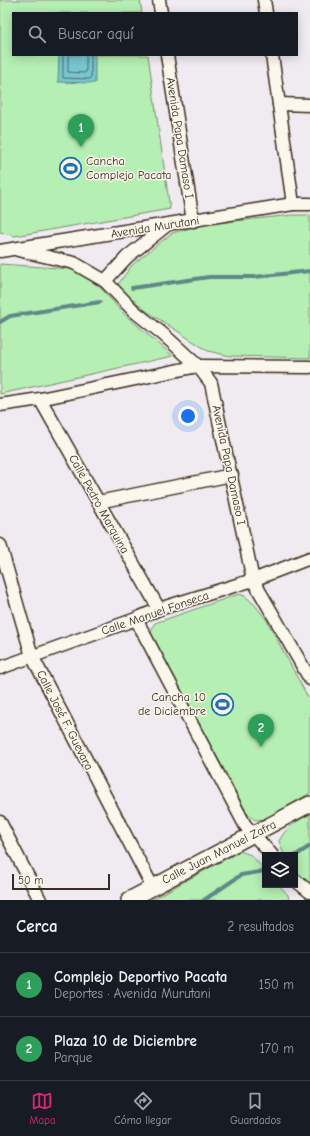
<!DOCTYPE html>
<html lang="es">
<head>
<meta charset="utf-8">
<style>
  body { margin:0; font-family:"Comic Neue",sans-serif; background:#242831; color:#f1f3f6 }
  .controls { position:absolute; right:12px; bottom:12px; display:grid; overflow:hidden; border-radius:0px; box-shadow:0 2px 10px #0003 }
  .controls button { width:36px; height:36px; display:grid; place-items:center; padding:0; border:0; border-bottom:1px solid #363941; background:#171b24; color:#f1f3f6; font:20px sans-serif }
  .scale { position:absolute; left:12px; bottom:10px; width:98px; box-sizing:border-box; padding-left:4px; border:2px solid #3b2a1e; border-top:0; font-size:11px; line-height:14px; white-space:nowrap; color:#3b2a1e; -webkit-text-stroke:3px #fbf7ec; paint-order:stroke }
  .you { position:absolute; left:188px; top:416px; width:14px; height:14px; margin:-10px; border:3px solid #fff; border-radius:50%; background:#1a73e8; box-shadow:0 0 0 6px #1a73e833 }
  .badge { display:grid; place-items:center; width:26px; height:26px; border-radius:50%; background:#db2777; color:#fff; font-size:13px; font-weight:700 }
  .pin { position:absolute; translate:-50% -33px; filter:drop-shadow(0 1px 2px #0008) }
  .pin::after { content:''; position:absolute; top:21px; width:14px; height:12px; background:inherit; clip-path:polygon(0 0,100% 0,50% 100%) }
  .list { margin:0; padding:0; list-style:none }
  h2 { display:flex; justify-content:space-between; align-items:center; height:52px; margin:0; padding:0 16px; font-size:17px }
  h2 small { font-size:13px; font-weight:400; color:#9ea1a6 }
  .list li { display:grid; grid-template-columns:26px 1fr auto; gap:12px; align-items:center; box-sizing:border-box; height:64px; padding:0 16px; border-top:1px solid #363941 }
  .list b { display:block; font-size:15px; white-space:nowrap }
  .list p { margin:0; font-size:13px; white-space:nowrap; color:#9ea1a6 }
  .list em { font-size:13px; font-style:normal; color:#9ea1a6 }
  .icon { flex:none; width:22px; height:22px; fill:none; stroke:currentColor; stroke-width:2; stroke-linecap:round; stroke-linejoin:round }
  .map { position:relative; flex:none; width:310px; height:900px; overflow:hidden }
  .search { position:absolute; background:#171b24; box-shadow:0 2px 10px #0003; left:12px; right:12px; top:12px; height:44px; display:flex; align-items:center; gap:10px; box-sizing:border-box; padding:0 14px; border-radius:0px; color:#9ea1a6; font-size:15px }
  .sheet { height:180px; background:#171b24 }
  nav { display:flex; justify-content:space-around; align-items:center; box-sizing:border-box; height:56px; border-top:1px solid #363941; background:#171b24; font-size:11px; color:#9ea1a6 }
  nav a { display:grid; justify-items:center; gap:2px }
  nav .on { color:#db2777 }
  .map>svg:first-child { display:block }
</style>
</head>
<body>
<div class="map">
<svg width="310" height="900" viewBox="0 0 310 900">
  <rect width="100%" height="100%" fill="#efebf0"/>
  <filter id="ink" filterUnits="userSpaceOnUse"><feTurbulence type="fractalNoise" baseFrequency=".025" numOctaves="2"/><feDisplacementMap in="SourceGraphic" scale="8" xChannelSelector="R" yChannelSelector="G"/><feConvolveMatrix kernelMatrix="1 2 1 2 8 2 1 2 1" color-interpolation-filters="sRGB"/></filter>
  <g filter="url(#ink)">
    <g fill="#b5efb3" stroke="#788c68">
      <path d="M0 0H140L142 13H13V55H148L170 209 15 236 0 232Z"/>
      <path d="M293 215H310V358L230 356 208 351 145 310 117 286 132 265 172 233 206 224Z"/>
      <path d="M0 264 72 269 99 286 123 313 173 356 0 394Z"/>
      <path d="M239 594 245 596 254 604 266 619 310 701V793L265 819 255 820 247 813 151 633 152 627 155 623Z"/>
      <path d="M310 814V887L295 871V855H284L279 841C286 827 297 821 310 814Z"/>
      <path d="M240 851 251 855 265 870V885H279L288 895 289 900H151Z"/>
    </g>
    <path fill="#77c7d1" stroke="#5f8889" d="M59 55H95V83L58 82Z"/>
    <g fill="none" stroke-linecap="round" stroke-linejoin="round">
      <g stroke="#536966" stroke-width="1">
        <path d="M63 55V78L89 79 91 77V55"/>
        <path d="M68 55V72L84 73 86 72V55"/>
      </g>
      <g stroke="#5f8889" stroke-width="4">
        <path d="M132 288 209 277H254L310 271"/>
        <path d="M0 322 10 316 100 302"/>
        <path d="M295 856 310 846"/>
        <path d="M204 900 241 875 265 871"/>
      </g>
      <defs>
        <g id="minor">
          <path d="M159 0 161 13"/>
          <path d="M264 0 266 13"/>
          <path d="M167 55 193 221"/>
          <path d="M272 55 293 204"/>
          <path d="M279 104 310 105"/>
          <path d="M18 250 74 263 105 281 127 257 167 225"/>
          <path d="M0 251 293 204H310"/>
          <path d="M105 281 134 311 164 335 198 366 211 383 253 580 310 679"/>
          <path d="M40 399 159 609"/>
          <path d="M0 405 40 399 198 366 310 367"/>
          <path d="M98 502 232 475"/>
          <path d="M0 545 32 656 152 886"/>
          <path d="M136 619 245 825 272 855"/>
          <path d="M0 668 136 619 159 609 253 580 310 558"/>
          <path d="M0 822 40 900"/>
          <path d="M295 880 310 892"/>
        </g>
        <path id="tertiary" d="M129 900 310 804"/>
      </defs>
      <use href="#minor" stroke="#3b2a1e" stroke-width="15"/>
      <use href="#tertiary" stroke="#3b2a1e" stroke-width="18"/>
      <use href="#minor" stroke="#fbf7ec" stroke-width="12"/>
      <use href="#tertiary" stroke="#fbf7ec" stroke-width="15"/>
    </g>
  </g>
  <defs>
    <symbol id="stadium-ring" viewBox="-11 -11 22 22"><circle r="9.5" fill="#fbf7ec" stroke="#1f6fb2" stroke-width="1.5"/><path d="M0-5a6.5 5 0 1 0 0 10a6.5 5 0 1 0 0-10ZM-3.5-1.8h7v3.6h-7Z" fill="#1f6fb2"/></symbol>
  </defs>
  <g fill-rule="evenodd">
    <use href="#stadium-ring" x="58" y="156" width="25" height="25"/>
    <use href="#stadium-ring" x="210" y="692" width="25" height="25"/>
  </g>
  <g text-anchor="middle" stroke-width="3" stroke-linejoin="round" paint-order="stroke">
    <g font-size="12" fill="#3b2a1e" stroke="#fbf7ec">
      <text transform="translate(180 138) rotate(81)" y="4">Avenida Papa Damaso I</text>
      <text transform="translate(155 227) rotate(-9)" y="4">Avenida Murutani</text>
      <text transform="translate(229 465) rotate(78)" y="4">Avenida Papa Damaso I</text>
      <text transform="translate(99 504) rotate(61)" y="4">Calle Pedro Marquina</text>
      <text transform="translate(155 613) rotate(-19)" y="4">Calle Manuel Fonseca</text>
      <text transform="translate(65 720) rotate(63)" y="4">Calle José F. Guevara</text>
      <text transform="translate(219 852) rotate(-27)" y="4">Calle Juan Manuel Zafra</text>
    </g>
    <g font-size="12" fill="#3b2a1e" stroke="#fbf7ec" text-anchor="start">
      <text x="86" y="165">Cancha<tspan x="86" dy="14">Complejo Pacata</tspan></text>
      <text x="206" y="701" text-anchor="end">Cancha 10<tspan x="206" dy="14">de Diciembre</tspan></text>
    </g>
  </g>
</svg>
<div class="controls">
<button><svg class="icon" aria-label="layers" viewBox="0 0 24 24"><path d="M12 4l9 5-9 5-9-5zM3 14l9 5 9-5"/></svg></button>
</div>
<div class="scale">50 m</div>
<div class="you"></div>
<div class="pin badge" style="left:81px;top:147px;background:#2e9e5b">1</div>
<div class="pin badge" style="left:261px;top:747px;background:#2e9e5b">2</div>
<div class="search"><svg class="icon" aria-label="search" viewBox="0 0 24 24"><circle cx="10" cy="10" r="6"/><path d="M15 15l6 6"/></svg>Buscar aquí</div>
</div>
<section class="sheet">
<h2>Cerca<small>2 resultados</small></h2>
<ul class="list">
<li><span class="badge" style="background:#2e9e5b">1</span><div><b>Complejo Deportivo Pacata</b><p>Deportes · Avenida Murutani</p></div><em>150 m</em></li>
<li><span class="badge" style="background:#2e9e5b">2</span><div><b>Plaza 10 de Diciembre</b><p>Parque</p></div><em>170 m</em></li>
</ul>
</section>
<nav>
<a class="on"><svg class="icon" aria-label="map" viewBox="0 0 24 24"><path d="M3 6l6-2 6 2 6-2v14l-6 2-6-2-6 2zM9 4v14M15 6v14"/></svg>Mapa</a>
<a><svg class="icon" aria-label="directions" viewBox="0 0 24 24"><path d="M12 3l9 9-9 9-9-9zM9 14v-3h6M13 9l2 2-2 2"/></svg>Cómo llegar</a>
<a><svg class="icon" aria-label="saved" viewBox="0 0 24 24"><path d="M7 4h10v16l-5-4-5 4z"/></svg>Guardados</a>
</nav>
</body>
</html>
